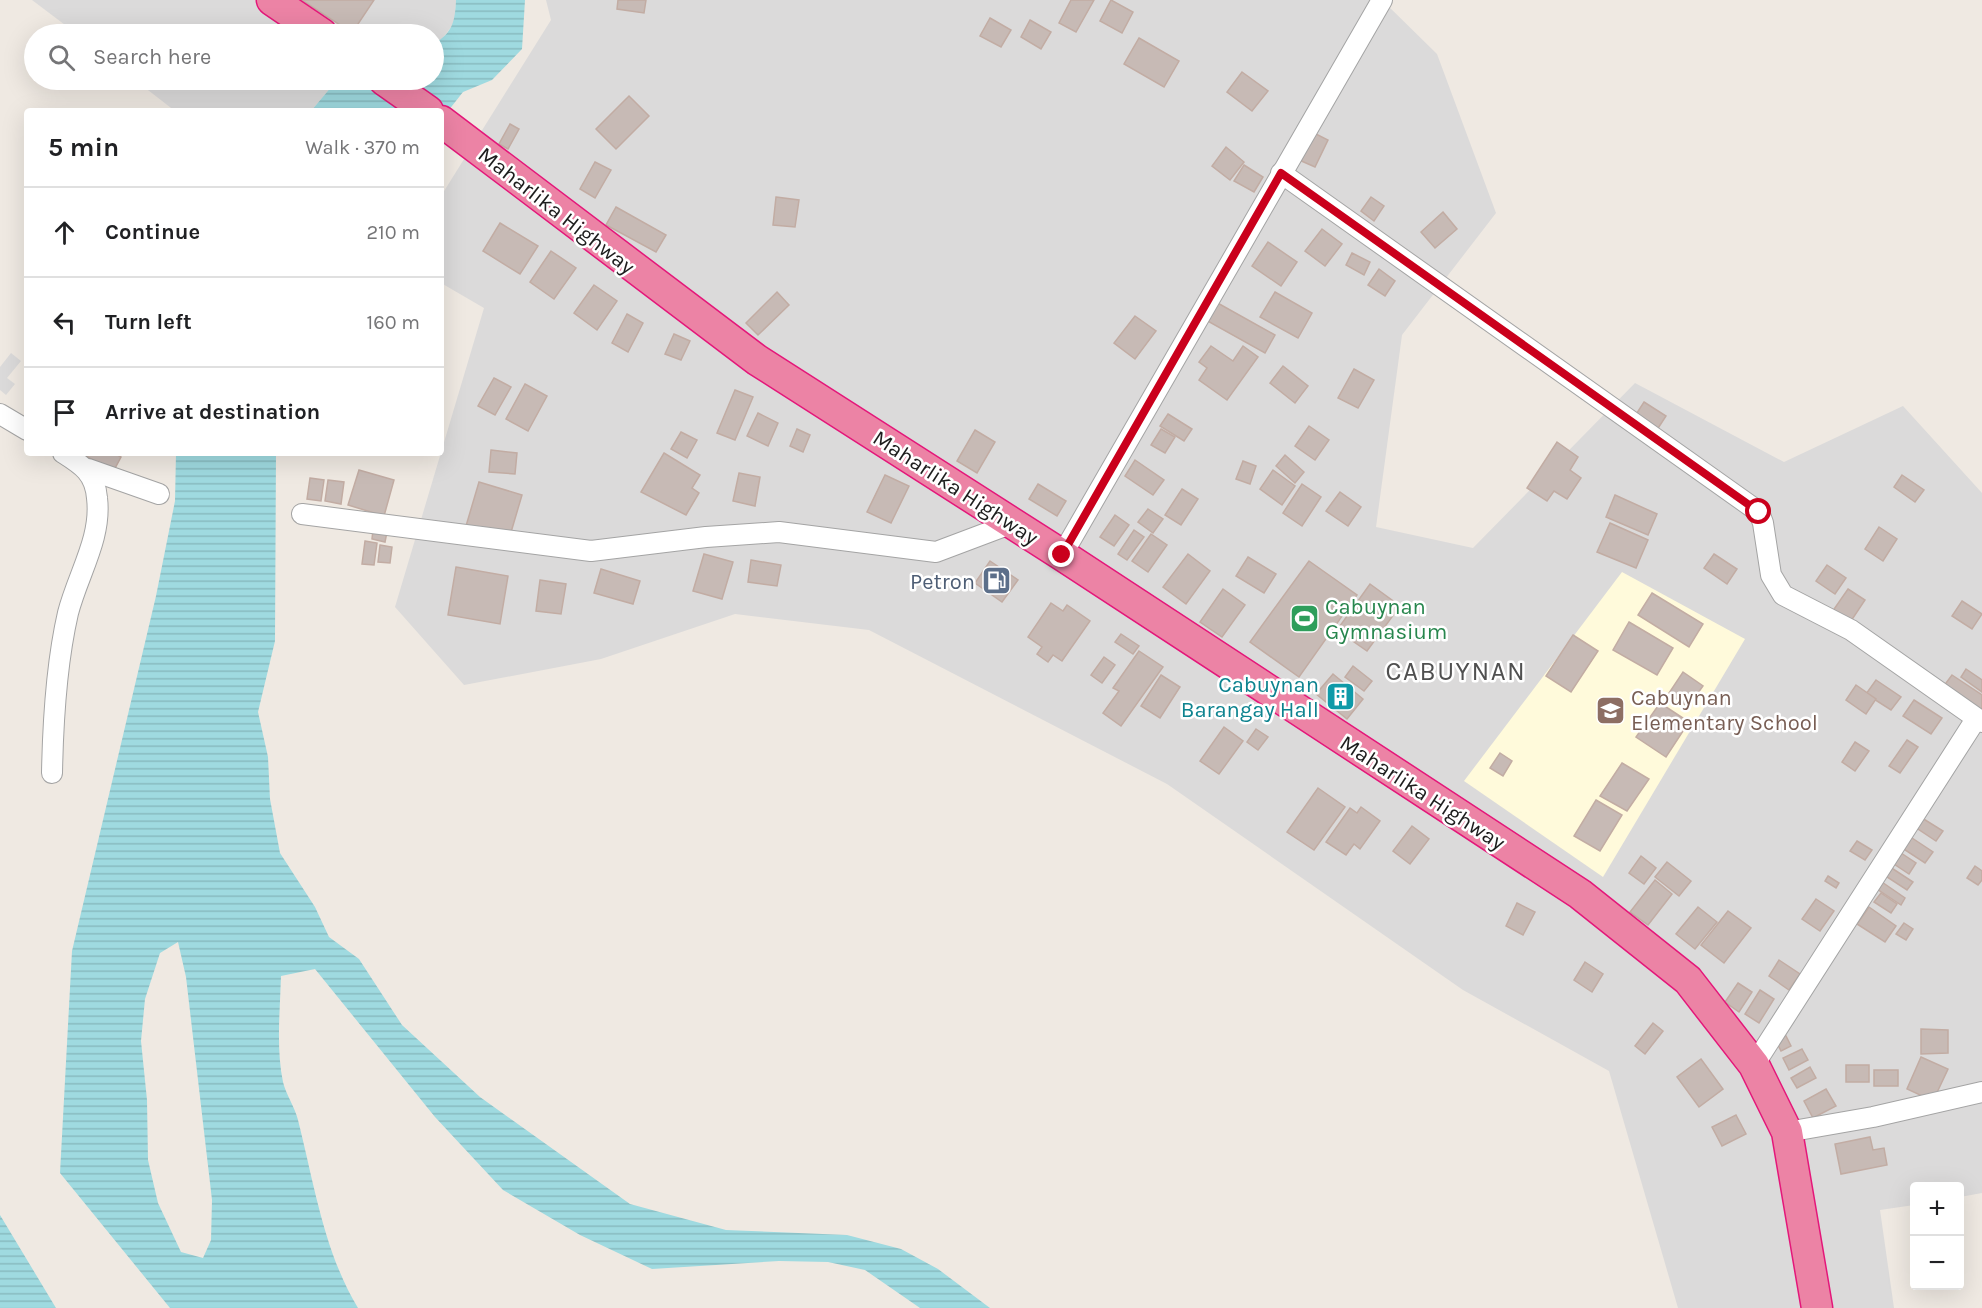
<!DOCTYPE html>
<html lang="en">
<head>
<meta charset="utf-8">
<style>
  body { margin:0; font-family:Karla,sans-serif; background:#f6f6f6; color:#202124 }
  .controls { position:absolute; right:18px; bottom:18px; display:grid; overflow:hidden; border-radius:6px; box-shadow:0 6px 24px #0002 }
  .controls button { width:54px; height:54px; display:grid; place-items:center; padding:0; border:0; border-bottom:2px solid #e0e0e0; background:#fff; color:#202124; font:30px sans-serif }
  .stop { position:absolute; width:18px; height:18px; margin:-14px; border:4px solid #ca001c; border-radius:50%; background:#fff }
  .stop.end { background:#ca001c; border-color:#fff; box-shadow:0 2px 6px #0008 }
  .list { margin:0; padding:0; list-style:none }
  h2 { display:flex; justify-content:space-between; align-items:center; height:78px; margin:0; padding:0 24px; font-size:26px }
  h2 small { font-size:20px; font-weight:400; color:#757577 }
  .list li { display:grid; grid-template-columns:39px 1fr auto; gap:18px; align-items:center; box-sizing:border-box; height:90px; padding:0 24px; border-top:2px solid #e0e0e0 }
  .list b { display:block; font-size:22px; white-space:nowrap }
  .list em { font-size:20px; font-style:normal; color:#757577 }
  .icon { flex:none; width:33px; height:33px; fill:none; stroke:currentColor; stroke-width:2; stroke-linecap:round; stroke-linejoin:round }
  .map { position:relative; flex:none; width:1982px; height:1308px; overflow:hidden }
  .search { position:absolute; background:#fff; box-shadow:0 6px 24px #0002; left:24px; top:24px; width:420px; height:66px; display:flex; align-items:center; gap:15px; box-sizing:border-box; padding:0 21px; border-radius:33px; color:#757577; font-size:22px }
  .panel { position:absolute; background:#fff; box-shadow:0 6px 24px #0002; left:24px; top:108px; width:420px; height:348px; border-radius:6px }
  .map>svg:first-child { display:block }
</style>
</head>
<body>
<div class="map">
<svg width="1982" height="1308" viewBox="0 0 1982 1308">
  <defs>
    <pattern id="water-rules" width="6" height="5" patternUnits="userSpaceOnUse" patternTransform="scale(1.5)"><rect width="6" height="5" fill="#9fdae0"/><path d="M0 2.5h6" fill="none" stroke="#88bbc0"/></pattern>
  </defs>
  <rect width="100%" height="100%" fill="#efe9e2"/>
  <g fill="#dbdada">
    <path d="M32 0H456L455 22 441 40 434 44V34H77Z"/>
    <path d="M546 0H1382L1437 54 1496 213 1402 335 1376 527 1473 548 1635 383 1784 462 1903 406 1982 493V1193L1960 1197V1186H1914V1205L1880 1210 1894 1308H1678L1609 1071 1463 990 1167 784 869 630 735 614 601 659 464 685 395 607 484 308 441 283V196L551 20Z"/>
    <path d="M135 80H337L311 111H175Z"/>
    <path d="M11 353 21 361 7 378 15 384 6 395 0 390V367Z"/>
  </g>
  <path fill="#fffadb" d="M1622 572 1745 639 1603 877 1464 781Z"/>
  <g fill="url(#water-rules)" fill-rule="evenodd">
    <path d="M456 0H525L522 49 492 80 463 92 441 120V111H311L337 80H434V44C453 32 455 21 456 0Z"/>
    <path d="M176 453H276L275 641 258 712 268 757 270 799 280 853 315 907 329 937 359 959 402 1025 480 1097 630 1204 726 1230 847 1235 901 1249 938 1269 990 1308H920L865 1270 828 1262 779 1261 652 1269 580 1235 503 1190 435 1117 315 969 281 976C280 1011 276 1048 283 1082 286 1095 295 1107 298 1120 314 1183 324 1252 358 1308H170L60 1173 72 951 156 596 175 501ZM178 942 186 977 212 1200 211 1240 203 1258 181 1252 158 1203 148 1160 147 1100 141 1041 145 999 160 953Z"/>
    <path d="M0 1215 56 1308H0Z"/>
  </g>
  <g fill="#c7bab5" stroke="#c2aca3" stroke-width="1.5">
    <path d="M302 0H374L352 33Z"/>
    <path d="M618 0H646L644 13 617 9Z"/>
    <path d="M1071 0H1094L1076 32 1059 23Z"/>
    <path d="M1111 0 1133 12 1122 33 1100 21Z"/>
    <path d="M990 18 1011 30 1001 47 980 36Z"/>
    <path d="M1030 20 1051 32 1041 49 1021 37Z"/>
    <path d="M1139 38 1179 61 1164 87 1124 64Z"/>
    <path d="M1242 72 1268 91 1252 111 1227 92Z"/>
    <path d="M629 96 649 116 616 149 596 129Z"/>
    <path d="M510 124 519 129 508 149 499 144Z"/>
    <path d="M1310 131 1328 140 1315 167 1297 159Z"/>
    <path d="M1226 147 1244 162 1230 180 1212 166Z"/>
    <path d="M595 162 611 170 595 198 580 189Z"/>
    <path d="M1244 165 1263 177 1254 192 1234 181Z"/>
    <path d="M776 197 799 200 795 227 773 225Z"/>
    <path d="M1371 197 1384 206 1374 221 1361 211Z"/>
    <path d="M616 207 666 235 656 252 606 225Z"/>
    <path d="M1443 212 1457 229 1435 248 1421 232Z"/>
    <path d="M500 223 538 246 520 274 483 251Z"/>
    <path d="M1322 229 1342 244 1325 266 1305 251Z"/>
    <path d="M1268 242 1297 262 1281 286 1252 266Z"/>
    <path d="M551 251 576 268 554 299 530 282Z"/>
    <path d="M1352 253 1370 262 1364 275 1346 265Z"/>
    <path d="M1379 269 1395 281 1385 296 1368 285Z"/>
    <path d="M594 285 617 301 597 330 574 313Z"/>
    <path d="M777 292 789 305 758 335 746 323Z"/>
    <path d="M1275 292 1312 313 1298 338 1260 317Z"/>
    <path d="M1214 301 1275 335 1265 353 1204 319Z"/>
    <path d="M627 314 643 323 628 352 612 343Z"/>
    <path d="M1135 316 1156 331 1135 359 1114 343Z"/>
    <path d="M674 334 690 341 681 360 665 354Z"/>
    <path d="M1211 346 1233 361 1243 346 1258 357 1227 400 1199 380 1207 368 1199 362Z"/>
    <path d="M1283 366 1308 386 1295 403 1270 383Z"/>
    <path d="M1354 369 1374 380 1358 408 1338 398Z"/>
    <path d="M494 378 511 387 495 415 478 406Z"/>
    <path d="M525 384 547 396 528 431 506 419Z"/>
    <path d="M735 390 753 397 735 440 717 433Z"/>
    <path d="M1644 402 1666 416 1655 433 1633 419Z"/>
    <path d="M758 413 778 423 768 446 747 436Z"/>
    <path d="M1168 414 1192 429 1184 441 1160 426Z"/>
    <path d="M1309 426 1329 440 1315 460 1295 446Z"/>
    <path d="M797 429 810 435 803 452 790 446Z"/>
    <path d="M1161 429 1175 437 1165 453 1151 445Z"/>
    <path d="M975 430 995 442 977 473 957 461Z"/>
    <path d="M681 432 697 440 687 458 671 449Z"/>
    <path d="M1557 442 1578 457 1570 470 1581 478 1567 499 1554 491 1547 501 1527 488Z"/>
    <path d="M491 450 517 453 515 474 489 472Z"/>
    <path d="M81 453H114L121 457 113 472Z"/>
    <path d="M664 453 700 475 692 488 699 493 686 515 641 492Z"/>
    <path d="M1285 455 1304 472 1295 483 1276 466Z"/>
    <path d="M1135 460 1164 480 1153 495 1125 476Z"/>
    <path d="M1243 461 1256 466 1250 484 1236 479Z"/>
    <path d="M359 470 394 480 384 516 348 505Z"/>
    <path d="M1273 470 1295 486 1282 505 1260 489Z"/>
    <path d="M739 473 760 477 755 506 733 501Z"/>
    <path d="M885 475 909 486 891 523 867 512Z"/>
    <path d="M1902 475 1924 490 1915 502 1894 487Z"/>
    <path d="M310 478 324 480 321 501 307 499Z"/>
    <path d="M328 480 344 482 341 504 325 501Z"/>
    <path d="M479 482 522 495 509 539 466 526Z"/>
    <path d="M1038 484 1066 501 1057 516 1029 499Z"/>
    <path d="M1302 484 1321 497 1302 526 1283 513Z"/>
    <path d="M1182 489 1198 499 1181 525 1165 515Z"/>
    <path d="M1340 492 1361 507 1348 526 1326 511Z"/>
    <path d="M1615 495 1657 514 1648 535 1606 517Z"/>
    <path d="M1148 509 1163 519 1153 533 1138 522Z"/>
    <path d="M1115 515 1129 525 1114 546 1100 537Z"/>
    <path d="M1610 523 1648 540 1636 568 1597 552Z"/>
    <path d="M1879 527 1897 539 1883 561 1865 549Z"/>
    <path d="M373 530 387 532 385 542 372 539Z"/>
    <path d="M1134 530 1144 537 1127 560 1118 554Z"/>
    <path d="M1151 534 1167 545 1148 572 1132 561Z"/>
    <path d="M365 541 377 543 374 565 362 564Z"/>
    <path d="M380 545 392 547 390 563 378 562Z"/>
    <path d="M704 554 733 562 722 599 693 591Z"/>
    <path d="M1188 554 1210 571 1186 604 1163 587Z"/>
    <path d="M1714 554 1737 569 1727 584 1704 568Z"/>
    <path d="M1248 557 1276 574 1264 593 1236 576Z"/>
    <path d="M751 560 781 565 777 586 748 582Z"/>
    <path d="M990 561 1018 580 1002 602 975 583Z"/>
    <path d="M1309 561 1357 595 1299 677 1250 642Z"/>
    <path d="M1827 565 1846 578 1835 594 1816 581Z"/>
    <path d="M456 567 508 576 500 624 448 615Z"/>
    <path d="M601 569 640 581 633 604 594 593Z"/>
    <path d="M540 580 566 584 561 614 536 611Z"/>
    <path d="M1370 584 1400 606 1367 651 1337 630Z"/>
    <path d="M1223 589 1245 605 1222 637 1200 622Z"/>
    <path d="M1848 589 1865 600 1849 624 1832 612Z"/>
    <path d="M1652 593 1703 624 1689 647 1638 615Z"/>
    <path d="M1962 601 1982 614 1972 629 1952 616Z"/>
    <path d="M1051 603 1063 611 1067 605 1090 621 1062 661 1053 655 1048 662 1037 654 1042 647 1028 637Z"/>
    <path d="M1629 622 1673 648 1657 675 1613 650Z"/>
    <path d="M1121 634 1139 646 1133 654 1115 642Z"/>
    <path d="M1573 635 1598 651 1571 692 1546 676Z"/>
    <path d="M1139 651 1163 667 1121 726 1103 713 1119 691 1113 688Z"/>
    <path d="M1104 657 1115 665 1102 683 1091 675Z"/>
    <path d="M1353 666 1372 681 1364 691 1345 677Z"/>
    <path d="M1966 669 1982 680V692L1961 677Z"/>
    <path d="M1683 672 1703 686 1688 707 1669 693Z"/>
    <path d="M1333 674 1363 699 1347 719 1316 694Z"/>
    <path d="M1161 675 1180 687 1160 718 1141 706Z"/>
    <path d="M1952 675 1982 695V708L1977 715 1940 691Z"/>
    <path d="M1876 680 1901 697 1891 710 1866 694Z"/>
    <path d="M1856 685 1876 699 1866 714 1846 700Z"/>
    <path d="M1914 700 1942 718 1931 734 1903 716Z"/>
    <path d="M1660 703 1689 722 1666 757 1636 737Z"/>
    <path d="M1224 727 1243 741 1219 774 1200 761Z"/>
    <path d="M1256 729 1268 737 1258 750 1247 742Z"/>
    <path d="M1907 740 1918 747 1900 773 1889 766Z"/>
    <path d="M1855 742 1869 751 1855 771 1842 762Z"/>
    <path d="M1500 753 1512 761 1503 776 1490 768Z"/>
    <path d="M1622 763 1649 779 1627 811 1600 796Z"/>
    <path d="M1318 788 1345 807 1314 850 1287 832Z"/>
    <path d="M1596 800 1622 815 1600 851 1574 836Z"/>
    <path d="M1361 807 1380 821 1360 849 1354 844 1346 855 1326 842 1350 808 1357 813Z"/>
    <path d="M1922 818 1943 831 1936 841 1915 827Z"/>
    <path d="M1412 826 1429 839 1410 864 1393 851Z"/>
    <path d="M1906 834 1933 852 1925 863 1899 846Z"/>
    <path d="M1857 841 1872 850 1865 860 1850 851Z"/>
    <path d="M1895 849 1916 863 1909 874 1888 860Z"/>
    <path d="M1641 856 1656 868 1644 884 1629 873Z"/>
    <path d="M1667 862 1691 881 1679 896 1655 877Z"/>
    <path d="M1887 865 1913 882 1907 890 1881 873Z"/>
    <path d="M1975 866 1982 871V880L1978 885 1967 878Z"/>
    <path d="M1828 876 1839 883 1836 888 1825 881Z"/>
    <path d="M1655 880 1672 894 1648 925 1630 912Z"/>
    <path d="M1879 880 1905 898 1901 905 1874 887Z"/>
    <path d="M1881 893 1897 904 1891 913 1874 902Z"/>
    <path d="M1816 899 1834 911 1820 931 1802 919Z"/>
    <path d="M1517 903 1535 912 1523 935 1506 926Z"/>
    <path d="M1698 907 1717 922 1695 949 1676 934Z"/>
    <path d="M1869 907 1896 926 1885 942 1857 924Z"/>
    <path d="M1728 911 1751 928 1724 963 1701 945Z"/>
    <path d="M1904 923 1913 929 1906 940 1896 934Z"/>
    <path d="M1779 960 1800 974 1789 990 1769 976Z"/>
    <path d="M1585 962 1603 974 1592 992 1574 980Z"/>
    <path d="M1738 983 1752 992 1739 1012 1725 1002Z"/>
    <path d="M1760 990 1774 999 1759 1023 1745 1014Z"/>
    <path d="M1653 1023 1663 1031 1645 1054 1635 1046Z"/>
    <path d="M1921 1029 1948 1030V1053L1921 1054Z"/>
    <path d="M1784 1032 1791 1046 1781 1051 1774 1037Z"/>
    <path d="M1802 1049 1808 1060 1789 1070 1783 1058Z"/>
    <path d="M1921 1057 1948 1069 1933 1101 1907 1089Z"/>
    <path d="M1701 1059 1723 1089 1699 1107 1677 1077Z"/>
    <rect x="1846" y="1065" width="23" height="17"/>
    <path d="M1810 1067 1816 1078 1797 1088 1791 1078Z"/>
    <rect x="1874" y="1070" width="24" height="16"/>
    <path d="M1826 1089 1836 1106 1813 1118 1804 1101Z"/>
    <path d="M1736 1115 1746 1134 1722 1146 1712 1127Z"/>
    <path d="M1870 1137 1873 1150 1884 1148 1887 1165 1841 1174 1835 1144Z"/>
  </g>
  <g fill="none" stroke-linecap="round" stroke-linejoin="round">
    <defs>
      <g id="minor">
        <path d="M1281 173 1759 512 1763 523 1771 575 1783 595 1851 630 1982 722"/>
        <path d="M0 414 27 430"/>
        <path d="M88 469 159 494"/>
        <path d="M302 514 591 551 706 537 779 532 936 552 1013 523"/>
        <path d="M1062 555 1382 0"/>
        <path d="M52 773C53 720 56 665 68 613 78 574 102 538 97 498 95 473 82 465 63 453"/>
        <path d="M1754 1065 1976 719"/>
        <path d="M1787 1132 1873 1117 1982 1092"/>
      </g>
      <g id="highway">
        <path d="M272 0 322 34"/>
        <path d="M384 80 428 111"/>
        <path d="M441 121 757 360 1062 555 1580 894 1688 980 1754 1065 1787 1132 1817 1308"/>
      </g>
    </defs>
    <use href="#minor" stroke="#a4a4a4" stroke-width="22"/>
    <use href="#highway" stroke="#e4177a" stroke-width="33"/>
    <use href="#minor" stroke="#fff" stroke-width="20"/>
    <use href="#highway" stroke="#ec83a5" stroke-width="30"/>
  </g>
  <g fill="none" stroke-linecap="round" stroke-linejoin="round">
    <path stroke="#ca001c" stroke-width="8" d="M1062 555 1281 173 1759 512"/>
  </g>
  <defs>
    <symbol id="fuel-square" viewBox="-11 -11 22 22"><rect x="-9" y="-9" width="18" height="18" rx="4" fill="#5c6f8a" stroke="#fff"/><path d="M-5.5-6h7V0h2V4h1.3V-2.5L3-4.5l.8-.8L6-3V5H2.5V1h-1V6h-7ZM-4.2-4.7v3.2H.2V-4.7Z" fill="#fff"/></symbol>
    <symbol id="stadium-square" viewBox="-11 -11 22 22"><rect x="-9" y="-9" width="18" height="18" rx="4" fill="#2e9e5b" stroke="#fff"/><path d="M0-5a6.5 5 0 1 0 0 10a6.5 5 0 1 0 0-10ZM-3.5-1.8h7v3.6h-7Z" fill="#fff"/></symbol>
    <symbol id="building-square" viewBox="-11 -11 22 22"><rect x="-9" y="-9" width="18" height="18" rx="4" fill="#0f9aa8" stroke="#fff"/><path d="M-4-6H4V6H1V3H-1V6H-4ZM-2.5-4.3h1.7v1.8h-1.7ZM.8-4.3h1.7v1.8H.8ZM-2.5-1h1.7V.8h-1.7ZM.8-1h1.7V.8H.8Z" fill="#fff"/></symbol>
    <symbol id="school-square" viewBox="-11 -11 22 22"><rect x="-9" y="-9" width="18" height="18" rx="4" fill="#8d6e63" stroke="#fff"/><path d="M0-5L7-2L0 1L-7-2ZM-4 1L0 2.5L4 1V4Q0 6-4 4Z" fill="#fff"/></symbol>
  </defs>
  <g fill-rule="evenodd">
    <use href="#fuel-square" x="980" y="564" width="33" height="33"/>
    <use href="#stadium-square" x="1288" y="602" width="33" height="33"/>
    <use href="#building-square" x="1324" y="680" width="33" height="33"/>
    <use href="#school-square" x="1594" y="694" width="33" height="33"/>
  </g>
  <g text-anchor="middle" stroke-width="5" stroke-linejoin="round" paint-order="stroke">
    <g font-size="22" fill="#1d1d1d" stroke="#fff">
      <text transform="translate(557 210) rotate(38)" y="8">Maharlika Highway</text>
      <text transform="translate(956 487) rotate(33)" y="8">Maharlika Highway</text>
      <text transform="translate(1423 792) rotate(33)" y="8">Maharlika Highway</text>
    </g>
    <g font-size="22" fill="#4e5e75" stroke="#fff" text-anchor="end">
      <text x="975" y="589">Petron</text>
    </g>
    <g font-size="22" fill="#27864d" stroke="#fff" text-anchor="start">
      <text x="1325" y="614">Cabuynan<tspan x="1325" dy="25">Gymnasium</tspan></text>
    </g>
    <g font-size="22" fill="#0d838f" stroke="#fff" text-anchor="end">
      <text x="1319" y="692">Cabuynan<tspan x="1319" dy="25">Barangay Hall</tspan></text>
    </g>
    <g font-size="22" fill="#785e54" stroke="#fff" text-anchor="start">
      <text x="1631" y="705">Cabuynan<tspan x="1631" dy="25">Elementary School</tspan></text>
    </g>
    <g font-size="26" letter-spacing="1.5" fill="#505050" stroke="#fff">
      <text x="1456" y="680">CABUYNAN</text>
    </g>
  </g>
</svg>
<div class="controls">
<button>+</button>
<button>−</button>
</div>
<div class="stop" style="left:1759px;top:512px"></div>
<div class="stop end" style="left:1062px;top:555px"></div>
<div class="search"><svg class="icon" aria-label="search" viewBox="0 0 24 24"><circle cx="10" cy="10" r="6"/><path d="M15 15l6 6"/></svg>Search here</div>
<section class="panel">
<h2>5 min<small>Walk · 370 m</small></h2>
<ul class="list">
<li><svg class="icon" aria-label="ahead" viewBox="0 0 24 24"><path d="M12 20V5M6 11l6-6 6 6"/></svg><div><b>Continue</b></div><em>210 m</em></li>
<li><svg class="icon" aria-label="left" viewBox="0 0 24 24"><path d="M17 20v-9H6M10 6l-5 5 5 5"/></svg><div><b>Turn left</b></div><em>160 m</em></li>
<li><svg class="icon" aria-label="arrive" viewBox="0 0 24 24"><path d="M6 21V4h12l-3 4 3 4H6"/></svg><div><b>Arrive at destination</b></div></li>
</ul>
</section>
</div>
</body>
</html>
